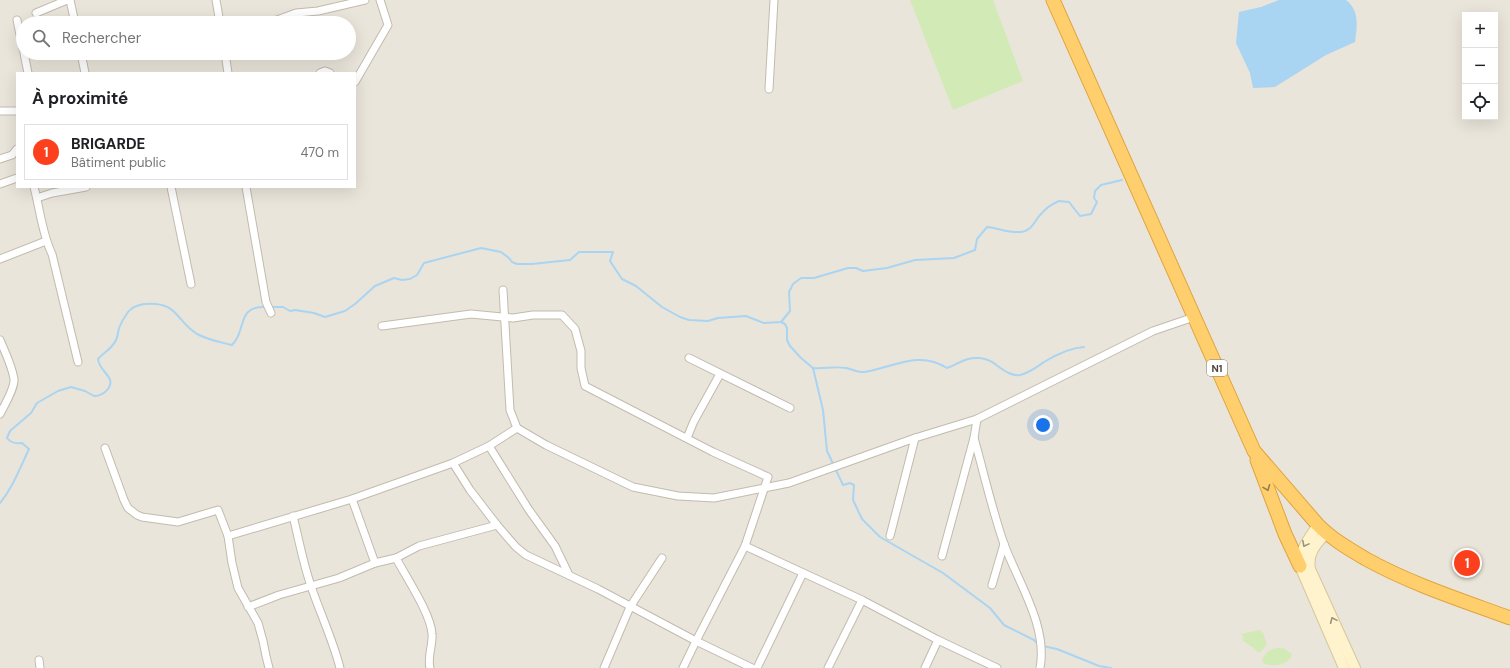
<!DOCTYPE html>
<html lang="fr">
<head>
<meta charset="utf-8">
<style>
  body { margin:0; font-family:"DM Sans",sans-serif; background:#f6f6f6; color:#202124 }
  .controls { position:absolute; right:12px; top:12px; display:grid; overflow:hidden; border-radius:0px; box-shadow:0 4px 16px #0002 }
  .controls button { width:36px; height:36px; display:grid; place-items:center; padding:0; border:0; border-bottom:1px solid #e0e0e0; background:#fff; color:#202124; font:20px sans-serif }
  .you { position:absolute; left:1043px; top:425px; width:14px; height:14px; margin:-10px; border:3px solid #fff; border-radius:50%; background:#1a73e8; box-shadow:0 0 0 6px #1a73e833 }
  .badge { display:grid; place-items:center; width:26px; height:26px; border-radius:50%; background:#fc3f1d; color:#fff; font-size:13px; font-weight:700 }
  .pin { position:absolute; translate:-50% -50%; border:2px solid #fff; box-shadow:0 1px 4px #0006 }
  .list { margin:0; padding:0; list-style:none }
  h2 { display:flex; justify-content:space-between; align-items:center; height:52px; margin:0; padding:0 16px; font-size:17px }
  h2 small { font-size:13px; font-weight:400; color:#757577 }
  .list li { display:grid; grid-template-columns:26px 1fr auto; gap:12px; align-items:center; box-sizing:border-box; height:56px; margin:0 8px 8px; padding:0 8px; border:1px solid #e0e0e0; border-radius:0px }
  .list b { display:block; font-size:15px; white-space:nowrap }
  .list p { margin:0; font-size:13px; white-space:nowrap; color:#757577 }
  .list em { font-size:13px; font-style:normal; color:#757577 }
  .icon { flex:none; width:22px; height:22px; fill:none; stroke:currentColor; stroke-width:2; stroke-linecap:round; stroke-linejoin:round }
  .map { position:relative; flex:none; width:1510px; height:668px; overflow:hidden }
  .search { position:absolute; background:#fff; box-shadow:0 4px 16px #0002; left:16px; top:16px; width:340px; height:44px; display:flex; align-items:center; gap:10px; box-sizing:border-box; padding:0 14px; border-radius:22px; color:#757577; font-size:15px }
  .panel { position:absolute; background:#fff; box-shadow:0 4px 16px #0002; left:16px; top:72px; width:340px; height:116px; border-radius:0px }
  .map>svg:first-child { display:block }
</style>
</head>
<body>
<div class="map">
<svg width="1510" height="668" viewBox="0 0 1510 668">
  <rect width="100%" height="100%" fill="#f6f3ec"/>
  <path fill="#eae5da" fill-rule="evenodd" d="M0 0H1510V668H0ZM1465 15H1495V117H1465ZM23 23H349V53H23ZM17 73H355V187H17Z"/>
  <g fill="#d2eab5">
    <path d="M910 0H993L1023 81 953 110Z"/>
    <path d="M1260 630 1263 633 1267 644 1261 652H1257L1254 648 1252 647 1242 640 1244 638 1241 634Z"/>
    <path d="M1277 648H1283L1292 654C1289 666 1271 668 1262 662 1264 653 1269 650 1277 648Z"/>
  </g>
  <path fill="#a9d4f2" d="M1279 0H1346C1360 11 1357 26 1355 42L1326 55 1275 87 1253 88 1250 73 1236 43 1239 12 1261 7Z"/>
  <g fill="none" stroke-linecap="round" stroke-linejoin="round">
    <g stroke="#a9d4f2" stroke-width="2">
      <path d="M269 307H283L290 311 295 310 314 313 325 317 345 311 355 304 375 286 394 278 402 280 410 279 417 275 424 263 481 248 501 252 509 258 512 262 517 264H532L570 260 579 252H613L610 261 622 279 636 286 662 307 680 317 689 320 708 321 718 318 746 316 764 323 781 322 790 311 789 292 793 284 801 278H814L848 268H856L863 271 887 268 915 260 954 258 975 250 977 239 987 227C998 228 1009 233 1021 232 1033 230 1034 221 1041 214 1046 208 1052 204 1059 201L1069 202 1080 216 1091 214 1097 202 1094 198 1095 191 1101 185 1122 180"/>
      <path d="M781 322 785 324 787 328V340L790 346 801 358 813 368 823 410 827 451 843 485 850 483 854 485 853 500 862 519 880 537 943 573 990 608 1004 625 1034 640 1039 645"/>
      <path d="M813 368C824 369 835 366 846 368 852 369 859 373 864 372 894 367 919 350 947 368 959 364 965 357 979 358 995 358 1004 377 1020 375 1029 373 1037 367 1044 362 1057 354 1069 348 1084 347"/>
      <path d="M0 503C13 487 20 468 29 449L22 443C16 444 11 443 7 438L10 431 31 413 37 403 58 391 71 387 85 391 94 396C100 396 104 394 108 389 117 377 99 372 98 359 104 352 112 349 116 340 118 336 118 332 119 328 121 323 125 316 128 312 132 307 138 305 144 304 178 301 175 320 197 334 208 340 220 342 232 345 247 331 236 306 265 307"/>
      <path d="M1043 646 1057 649 1099 666 1111 668"/>
    </g>
    <defs>
      <g id="street">
        <path d="M70 0 75 23"/>
        <path d="M216 0 220 23"/>
        <path d="M36 13 67 0"/>
        <path d="M17 20 23 49"/>
        <path d="M259 23 277 20 296 13 318 11 365 0"/>
        <path d="M24 53 28 73"/>
        <path d="M81 53 85 73"/>
        <path d="M225 53 228 73"/>
        <path d="M320 73 325 71 330 73"/>
        <path d="M355 82 388 25 380 0"/>
        <path d="M769 89 774 0"/>
        <path d="M0 111H17"/>
        <path d="M0 159 12 155 17 149"/>
        <path d="M0 184 17 178"/>
        <path d="M34 187C40 209 42 234 52 254L78 362"/>
        <path d="M171 187 191 284"/>
        <path d="M246 187 266 302 271 313"/>
        <path d="M37 198 52 193 86 187"/>
        <path d="M0 259 46 241"/>
        <path d="M503 290 510 410 517 428 546 445 633 487 678 496 714 498 789 483 915 438 977 419 1153 331 1194 317"/>
        <path d="M382 326 471 314 513 318 533 315H562L575 329 581 351V368L585 386 713 452 768 477 745 546 696 641 683 668"/>
        <path d="M0 340C5 352 12 366 14 379 15 388 4 406 0 414"/>
        <path d="M689 358 790 408"/>
        <path d="M687 438 694 421 720 374"/>
        <path d="M974 438C984 473 992 510 1004 544 1018 582 1048 626 1040 668"/>
        <path d="M489 446 529 510 555 546 569 575"/>
        <path d="M105 448 124 500 128 508 137 515 142 517 178 522 218 510 228 536 232 563 238 588 258 623 263 641 266 656 269 668"/>
        <path d="M453 463 470 490 497 525 516 547 526 555 598 589 696 641 752 668"/>
        <path d="M352 499 375 563"/>
        <path d="M293 516C299 540 303 563 311 586 320 613 333 640 340 668"/>
        <path d="M228 536 352 499 453 463 489 446 517 428"/>
        <path d="M890 536 915 438"/>
        <path d="M745 546 862 600 938 640 997 668"/>
        <path d="M942 556 974 438 977 419"/>
        <path d="M396 558C406 577 431 614 432 634 433 645 427 657 430 668"/>
        <path d="M992 585 1004 544"/>
        <path d="M248 607 279 595 339 578 375 563 396 558 419 546 497 525"/>
        <path d="M39 660 40 668"/>
        <path d="M604 668 630 607 662 558"/>
        <path d="M757 668 803 573"/>
        <path d="M828 668 862 600"/>
        <path d="M925 668 938 640"/>
      </g>
      <g id="secondary">
        <path d="M1318 525C1308 540 1301 547 1300 566L1344 668"/>
        <path d="M1326 533C1316 544 1307 553 1310 569L1355 668"/>
      </g>
      <g id="highway">
        <path d="M1053 0 1254 451 1318 525C1332 539 1349 549 1366 559 1411 584 1461 600 1510 618"/>
        <path d="M1257 460 1285 534 1300 566"/>
      </g>
    </defs>
    <use href="#street" stroke="#c2bbae" stroke-width="9"/>
    <use href="#secondary" stroke="#d6c79b" stroke-width="12"/>
    <use href="#highway" stroke="#e0a43c" stroke-width="15"/>
    <use href="#street" stroke="#fff" stroke-width="7"/>
    <use href="#secondary" stroke="#fff3cd" stroke-width="10"/>
    <use href="#highway" stroke="#ffcf6e" stroke-width="13"/>
  </g>
  <defs><path id="oneway-chevron" d="M-2-3.5L2.5 0L-2 3.5" fill="none" stroke-width="1.6" stroke-linecap="round" stroke-linejoin="round"/></defs>
  <use stroke="#937c4e" href="#oneway-chevron" transform="translate(1267 488) rotate(69)"/>
  <g stroke="#9c937c">
    <use href="#oneway-chevron" transform="translate(1305 544) rotate(118)"/>
    <use href="#oneway-chevron" transform="translate(1333 620) rotate(-114)"/>
  </g>
  <g text-anchor="middle" stroke-width="3" stroke-linejoin="round" paint-order="stroke">
    <rect fill="#fff" stroke="#817c74" stroke-width="1" x="1207" y="360" width="20" height="16" rx="3"/>
    <g font-size="10" font-weight="bold" fill="#4b4439">
      <text x="1217" y="372">N1</text>
    </g>
  </g>
</svg>
<div class="controls">
<button>+</button>
<button>−</button>
<button><svg class="icon" aria-label="locate" viewBox="0 0 24 24"><circle cx="12" cy="12" r="6"/><path d="M12 2v4M12 18v4M2 12h4M18 12h4"/></svg></button>
</div>
<div class="you"></div>
<div class="pin badge" style="left:1467px;top:563px">1</div>
<div class="search"><svg class="icon" aria-label="search" viewBox="0 0 24 24"><circle cx="10" cy="10" r="6"/><path d="M15 15l6 6"/></svg>Rechercher</div>
<section class="panel">
<h2>À proximité<small></small></h2>
<ul class="list">
<li><span class="badge">1</span><div><b>BRIGARDE</b><p>Bâtiment public</p></div><em>470 m</em></li>
</ul>
</section>
</div>
</body>
</html>
